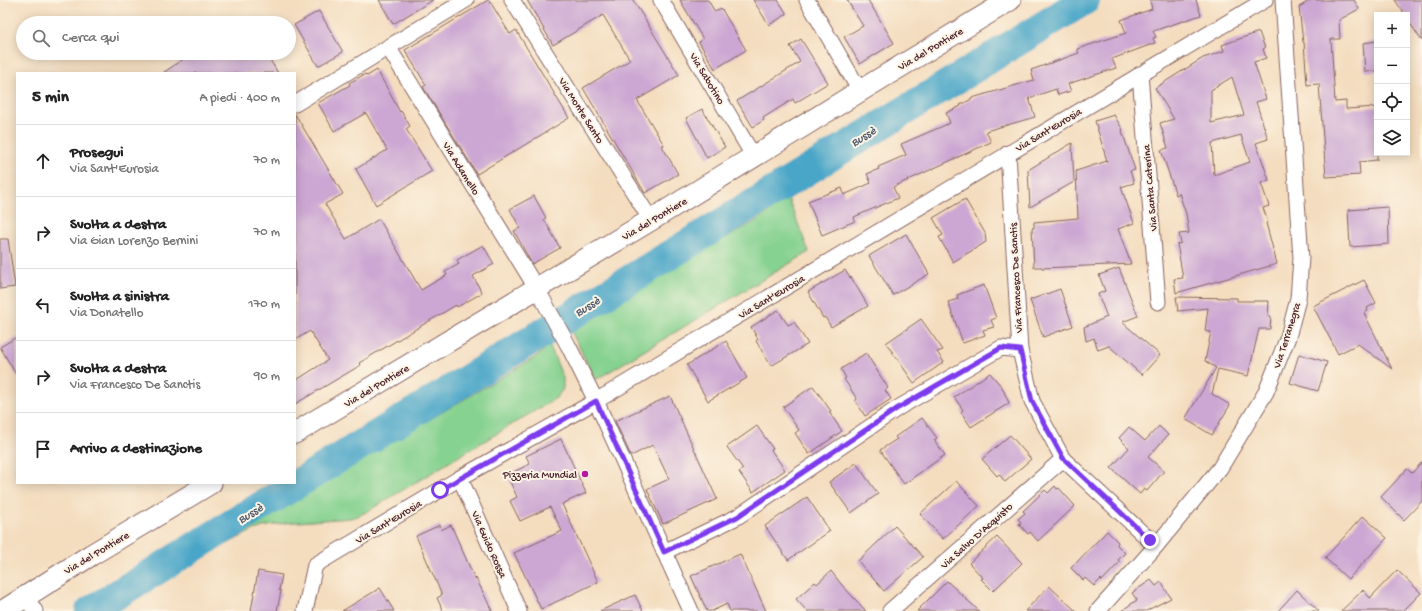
<!DOCTYPE html>
<html lang="it">
<head>
<meta charset="utf-8">
<style>
  body { margin:0; font-family:"Gochi Hand",sans-serif; background:#f6f6f6; color:#222 }
  .controls { position:absolute; right:12px; top:12px; display:grid; overflow:hidden; border-radius:0px; box-shadow:0 2px 10px #0003 }
  .controls button { width:36px; height:36px; display:grid; place-items:center; padding:0; border:0; border-bottom:1px solid #e0e0e0; background:#fff; color:#222; font:20px sans-serif }
  .stop { position:absolute; width:12px; height:12px; margin:-9px; border:3px solid #7c3aed; border-radius:50%; background:#fff }
  .stop.end { background:#7c3aed; border-color:#fff; box-shadow:0 1px 4px #0008 }
  .list { margin:0; padding:0; list-style:none }
  h2 { display:flex; justify-content:space-between; align-items:center; height:52px; margin:0; padding:0 16px; font-size:17px }
  h2 small { font-size:13px; font-weight:400; color:#767676 }
  .list li { display:grid; grid-template-columns:26px 1fr auto; gap:12px; align-items:center; box-sizing:border-box; height:72px; padding:0 16px; border-top:1px solid #e0e0e0 }
  .list b { display:block; font-size:15px; white-space:nowrap }
  .list p { margin:0; font-size:13px; white-space:nowrap; color:#767676 }
  .list em { font-size:13px; font-style:normal; color:#767676 }
  .icon { flex:none; width:22px; height:22px; fill:none; stroke:currentColor; stroke-width:2; stroke-linecap:round; stroke-linejoin:round }
  .map { position:relative; flex:none; width:1422px; height:611px; overflow:hidden }
  .search { position:absolute; background:#fff; box-shadow:0 2px 10px #0003; left:16px; top:16px; width:280px; height:44px; display:flex; align-items:center; gap:10px; box-sizing:border-box; padding:0 14px; border-radius:22px; color:#767676; font-size:15px }
  .panel { position:absolute; background:#fff; box-shadow:0 2px 10px #0003; left:16px; top:72px; width:280px; height:412px; border-radius:0px }
  .map>svg:first-child { display:block }
</style>
</head>
<body>
<div class="map">
<svg width="1422" height="611" viewBox="0 0 1422 611">
  <rect width="100%" height="100%" fill="#fcf5e5"/>
  <filter id="ink" filterUnits="userSpaceOnUse"><feTurbulence type="fractalNoise" baseFrequency=".025" numOctaves="2"/><feDisplacementMap in="SourceGraphic" scale="8" xChannelSelector="R" yChannelSelector="G"/><feConvolveMatrix kernelMatrix="1 2 1 2 8 2 1 2 1" color-interpolation-filters="sRGB"/></filter>
  <filter id="wash" filterUnits="userSpaceOnUse"><feTurbulence type="fractalNoise" baseFrequency=".012" numOctaves="4" result="noise"/><feDisplacementMap in="SourceGraphic" scale="16" xChannelSelector="R" yChannelSelector="G"/><feGaussianBlur stdDeviation="0.9" result="paint"/><feColorMatrix in="noise" values="0 0 0 0 0 0 0 0 0 0 0 0 0 0 0 0 0 1.4 0 .05"/><feComposite in="paint" operator="in"/></filter>
  <g filter="url(#wash)">
    <rect width="100%" height="100%" fill="#f4ddbf"/>
    <g fill="#86d290" stroke="#68785e">
      <path d="M788 198 809 252 597 379H595L571 331 572 328C609 310 642 287 677 266 703 250 730 236 756 221 768 214 777 203 788 198Z"/>
      <path d="M547 346H550L563 378V389L556 398 368 511 358 516 350 518 285 523 263 527 254 530 227 544 198 554C309 487 423 425 534 358L543 351Z"/>
    </g>
    <g fill="none" stroke-linecap="round" stroke-linejoin="round">
      <path stroke="#4aa6c8" stroke-width="30" d="M90 611 1085 0"/>
    </g>
    <g id="blocks">
      <g fill="#cca7d3" fill-rule="evenodd">
        <path d="M379 0H433L393 24Z"/>
        <path d="M488 0H489L510 34 516 30 569 118 477 174 423 87 426 85 405 50Z"/>
        <path d="M527 0H633L679 75 637 100 664 145 662 146 678 174 645 193 583 88 630 60 603 15 553 45Z"/>
        <path d="M680 0H708L715 12 721 8 746 50 715 69 699 42 703 39Z"/>
        <path d="M753 0H778L787 14 769 25Z"/>
        <path d="M847 0H868L894 43 860 64 844 37 863 26Z"/>
        <path d="M1150 0H1196L1201 15 1153 31 1156 37 1153 38 1155 43 1112 59 1116 68 1068 84 1071 91 1058 95 1056 89 1029 98 1035 117 986 131 991 142 893 187 898 198 854 217 855 221 822 235 808 201 842 188 844 195 871 183 867 174 879 169 878 167 906 155 901 144 950 123 946 113 961 106 960 105 972 99V98L1034 80 1031 70 1079 53 1077 49 1126 33 1121 20 1152 9Z"/>
        <path d="M1311 0H1354L1359 9 1339 20 1340 39H1331L1335 102 1346 101V109L1377 107V160L1359 162 1360 175 1326 177 1319 84 1307 85 1304 42H1303L1299 7Z"/>
        <path d="M1395 0H1422V41L1407 19V15H1405Z"/>
        <path d="M319 11 343 52 318 66 294 25Z"/>
        <path d="M1259 32 1265 48 1263 49 1266 58 1254 62 1266 99 1256 102 1268 139 1256 143 1269 180 1261 183 1269 206 1263 208 1268 222 1266 223 1277 264 1176 293 1174 279 1183 278 1177 244 1181 243 1179 234 1189 233 1186 214 1179 193 1176 195 1161 150 1168 148 1160 123 1174 119 1155 88 1203 58 1224 51 1222 45ZM1232 77 1244 115 1211 123V90ZM1241 135 1250 162 1214 175 1212 143Z"/>
        <path d="M801 39 828 83 795 103 793 99 763 118 764 120 753 127 737 101 800 62 790 46Z"/>
        <path d="M1377 41V71L1365 72 1363 43Z"/>
        <path d="M192 53H266L278 73H163Z"/>
        <path d="M377 70 400 112 401 111 410 126 406 129 432 171 376 205 356 169 387 150 366 113 334 131 318 103 350 85 349 83 365 74 367 76Z"/>
        <path d="M702 109 725 147 707 158 686 118Z"/>
        <path d="M295 114 343 194 325 204 346 239 379 219 421 290 447 275 445 272 459 264 457 260 483 245 494 264 473 276 482 293 457 307 456 305 359 363 361 365 295 404V381L328 360 310 331 295 340Z"/>
        <path d="M1114 115 1123 130 1122 131 1135 170 1130 171 1134 183 1121 187 1134 223 1118 229 1131 264 1042 268V267H1034L1032 228H1034V222L1078 218 1076 171 1107 161 1095 121Z"/>
        <path d="M1072 143 1074 182 1030 207 1028 170Z"/>
        <path d="M534 196 546 218 544 219 560 248 532 264 514 231 520 228 510 209Z"/>
        <path d="M965 199 985 233 986 242 953 262 939 237 943 235 933 218Z"/>
        <path d="M1388 207 1389 244 1350 247 1348 210Z"/>
        <path d="M906 234 929 274 893 295 869 256Z"/>
        <path d="M0 239H8L15 287 0 289Z"/>
        <path d="M1119 268 1138 316 1122 322 1160 355 1142 375 1109 346 1098 350 1094 338 1086 341 1084 327 1107 317 1098 294 1105 291 1099 275Z"/>
        <path d="M845 270 850 278 851 277 868 306 831 327 825 317 823 318 808 292Z"/>
        <path d="M1364 280 1376 303 1367 308 1368 311 1364 313 1392 369 1358 344 1338 354 1313 306Z"/>
        <path d="M984 285 996 318 991 320 994 327 983 330 985 335 963 343 948 302 958 299 957 295Z"/>
        <path d="M1060 289 1073 326 1043 337 1030 300Z"/>
        <path d="M1176 297 1237 298V301H1269L1268 316H1271L1270 329H1259L1248 376 1218 369 1212 394 1230 405 1212 435 1185 419 1216 368 1205 361 1211 332 1205 331 1208 308 1178 311Z"/>
        <path d="M778 310 788 325 794 322 808 344 771 366 756 341 758 339 751 327Z"/>
        <path d="M921 319 943 350 937 352 944 362 914 383 886 343Z"/>
        <path d="M17 337V376L0 347Z"/>
        <path d="M726 341 747 378 708 401 687 365Z"/>
        <path d="M866 353 888 388 885 390 891 399 865 416 855 400 857 399 844 379 846 378 841 369Z"/>
        <path d="M1299 354 1327 362 1318 391 1290 383Z"/>
        <path d="M990 373 1002 387 1009 403 971 427 961 412 963 410 954 397Z"/>
        <path d="M813 386 831 411 829 412 842 431 809 454 795 433 799 430 783 407Z"/>
        <path d="M670 396 717 499 663 524 647 489 669 479 659 458 653 445 631 456 615 421Z"/>
        <path d="M922 418 937 438 934 440 945 455 904 484 880 450 897 439 895 437Z"/>
        <path d="M757 426 773 449 771 450 785 470 753 492 739 472 743 469 727 447Z"/>
        <path d="M1159 426 1168 435 1148 457 1164 471 1147 491 1144 489 1140 494 1111 468 1129 448 1119 438 1129 427 1145 441Z"/>
        <path d="M1010 435 1031 459 1005 482 999 474 997 476 982 459Z"/>
        <path d="M561 439 586 493 562 504 598 582 541 609 514 553 562 531 550 507 520 521 510 501 517 497 507 475 530 464 526 456Z"/>
        <path d="M1422 462V501L1404 520 1381 497 1407 469 1412 473Z"/>
        <path d="M856 463 878 494 851 513 829 482Z"/>
        <path d="M956 481 979 506 943 539 920 514Z"/>
        <path d="M1055 486 1057 489 1059 488 1075 506 1038 541 1030 532 1028 534 1019 524 1021 522 1018 519 1025 513 1023 511 1045 490 1048 493Z"/>
        <path d="M807 497 830 531 788 560 765 526Z"/>
        <path d="M1363 516 1387 538 1348 579 1325 558Z"/>
        <path d="M440 525 441 530 451 525 475 579 476 578 492 611H443L437 598 442 595 416 536Z"/>
        <path d="M895 526 923 557 884 591 858 561Z"/>
        <path d="M1107 531 1118 542 1117 545 1125 553 1118 560 1120 562 1102 581 1101 579 1094 586 1085 578 1083 580 1071 568Z"/>
        <path d="M997 537 1022 563 993 591 981 579 983 578 969 563Z"/>
        <path d="M740 554 766 611H730L727 604 712 611H707L691 576Z"/>
        <path d="M1397 570 1421 593 1403 611H1341L1363 590 1370 598Z"/>
        <path d="M258 571 282 575 279 590 281 591 277 611H251Z"/>
        <path d="M831 571 841 584 866 611H807L796 599 815 582 817 584Z"/>
        <path d="M1151 580 1156 586 1161 582 1171 598 1146 611H1121L1137 600 1132 593Z"/>
        <path d="M947 581 979 611H917Z"/>
        <path d="M1049 586 1076 611H1025Z"/>
        <path d="M380 588 394 611H342Z"/>
        <path d="M1297 590 1319 611H1278Z"/>
        <path d="M635 595 643 611H600Z"/>
      </g>
    </g>
  </g>
  <g filter="url(#ink)">
    <use href="#blocks" fill-opacity="0" stroke="#86625f" stroke-width="1"/>
    <g fill="none" stroke-linecap="round" stroke-linejoin="round">
      <defs>
        <g id="street">
          <path d="M512 0 651 220"/>
          <path d="M661 0 754 157"/>
          <path d="M807 0 860 91"/>
          <path d="M388 47 537 289 568 345 596 401 691 611"/>
          <path d="M1140 74 1158 302"/>
          <path d="M295 104 466 0"/>
          <path d="M1008 153 1020 350 1032 401 1063 459 1156 546"/>
          <path d="M460 478 519 611"/>
          <path d="M664 552 737 517 898 408 1001 348 1020 350"/>
          <path d="M25 596 35 611"/>
          <path d="M305 611 315 565 460 478 596 401 1265 0"/>
          <path d="M890 611 1063 459"/>
          <path d="M1098 611 1156 546 1220 468 1266 392 1288 337 1298 299 1301 258 1283 0"/>
        </g>
        <g id="secondary">
          <path d="M295 433 651 220 860 91 1010 0"/>
          <path d="M3 611 91 555 211 483"/>
        </g>
      </defs>
      <use href="#street" stroke="#86625f" stroke-width="17"/>
      <use href="#secondary" stroke="#86625f" stroke-width="23"/>
      <use href="#street" stroke="#fff" stroke-width="15"/>
      <use href="#secondary" stroke="#fff" stroke-width="21"/>
    </g>
  </g>
  <g fill="none" stroke-linecap="round" stroke-linejoin="round" filter="url(#ink)">
    <path stroke="#7c3aed" stroke-width="5" d="M440 490 596 401 664 552 737 517 898 408 1001 348 1020 350 1032 401 1063 458 1150 540"/>
  </g>
  <circle fill="#b5179e" stroke="#fcf5e5" stroke-width="1.5" cx="585" cy="474" r="4"/>
  <g text-anchor="middle" stroke-width="4" stroke-linejoin="round" paint-order="stroke">
    <g font-size="11" fill="#4a1f2b" stroke="#fcf5e5">
      <text transform="translate(930 48) rotate(-31)" y="4">Via del Pontiere</text>
      <text transform="translate(708 78) rotate(59)" y="4">Via Sabotino</text>
      <text transform="translate(582 110) rotate(58)" y="4">Via Monte Santo</text>
      <text transform="translate(1048 129) rotate(-31)" y="4">Via Sant'Eurosia</text>
      <text transform="translate(462 168) rotate(58)" y="4">Via Adamello</text>
      <text transform="translate(1149 188) rotate(-95)" y="4">Via Santa Caterina</text>
      <text transform="translate(654 218) rotate(-31)" y="4">Via del Pontiere</text>
      <text transform="translate(1015 278) rotate(-93)" y="4">Via Francesco De Sanctis</text>
      <text transform="translate(771 296) rotate(-31)" y="4">Via Sant'Eurosia</text>
      <text transform="translate(1286 335) rotate(-72)" y="4">Via Terranegra</text>
      <text transform="translate(376 385) rotate(-31)" y="4">Via del Pontiere</text>
      <text transform="translate(388 521) rotate(-31)" y="4">Via Sant'Eurosia</text>
      <text transform="translate(976 535) rotate(-42)" y="4">Via Salvo D'Acquisto</text>
      <text transform="translate(490 544) rotate(66)" y="4">Via Guido Rossa</text>
      <text transform="translate(96 552) rotate(-31)" y="4">Via del Pontiere</text>
    </g>
    <g font-size="11" fill="#4a1f2b" stroke="#fcf5e5" text-anchor="end">
      <text x="577" y="478">Pizzeria Mundial</text>
    </g>
    <g font-size="12" font-style="italic" fill="#4a556a" stroke="#fcf5e5">
      <text transform="translate(863 136) rotate(-32)" y="4">Bussè</text>
      <text transform="translate(587 306) rotate(-32)" y="4">Bussè</text>
      <text transform="translate(250 513) rotate(-32)" y="4">Bussè</text>
    </g>
  </g>
</svg>
<div class="controls">
<button>+</button>
<button>−</button>
<button><svg class="icon" aria-label="locate" viewBox="0 0 24 24"><circle cx="12" cy="12" r="6"/><path d="M12 2v4M12 18v4M2 12h4M18 12h4"/></svg></button>
<button><svg class="icon" aria-label="layers" viewBox="0 0 24 24"><path d="M12 4l9 5-9 5-9-5zM3 14l9 5 9-5"/></svg></button>
</div>
<div class="stop" style="left:440px;top:490px"></div>
<div class="stop end" style="left:1150px;top:540px"></div>
<div class="search"><svg class="icon" aria-label="search" viewBox="0 0 24 24"><circle cx="10" cy="10" r="6"/><path d="M15 15l6 6"/></svg>Cerca qui</div>
<section class="panel">
<h2>5 min<small>A piedi · 400 m</small></h2>
<ul class="list">
<li><svg class="icon" aria-label="ahead" viewBox="0 0 24 24"><path d="M12 20V5M6 11l6-6 6 6"/></svg><div><b>Prosegui</b><p>Via Sant'Eurosia</p></div><em>70 m</em></li>
<li><svg class="icon" aria-label="right" viewBox="0 0 24 24"><path d="M7 20v-9h11M14 6l5 5-5 5"/></svg><div><b>Svolta a destra</b><p>Via Gian Lorenzo Bernini</p></div><em>70 m</em></li>
<li><svg class="icon" aria-label="left" viewBox="0 0 24 24"><path d="M17 20v-9H6M10 6l-5 5 5 5"/></svg><div><b>Svolta a sinistra</b><p>Via Donatello</p></div><em>170 m</em></li>
<li><svg class="icon" aria-label="right" viewBox="0 0 24 24"><path d="M7 20v-9h11M14 6l5 5-5 5"/></svg><div><b>Svolta a destra</b><p>Via Francesco De Sanctis</p></div><em>90 m</em></li>
<li><svg class="icon" aria-label="arrive" viewBox="0 0 24 24"><path d="M6 21V4h12l-3 4 3 4H6"/></svg><div><b>Arrivo a destinazione</b></div></li>
</ul>
</section>
</div>
</body>
</html>
